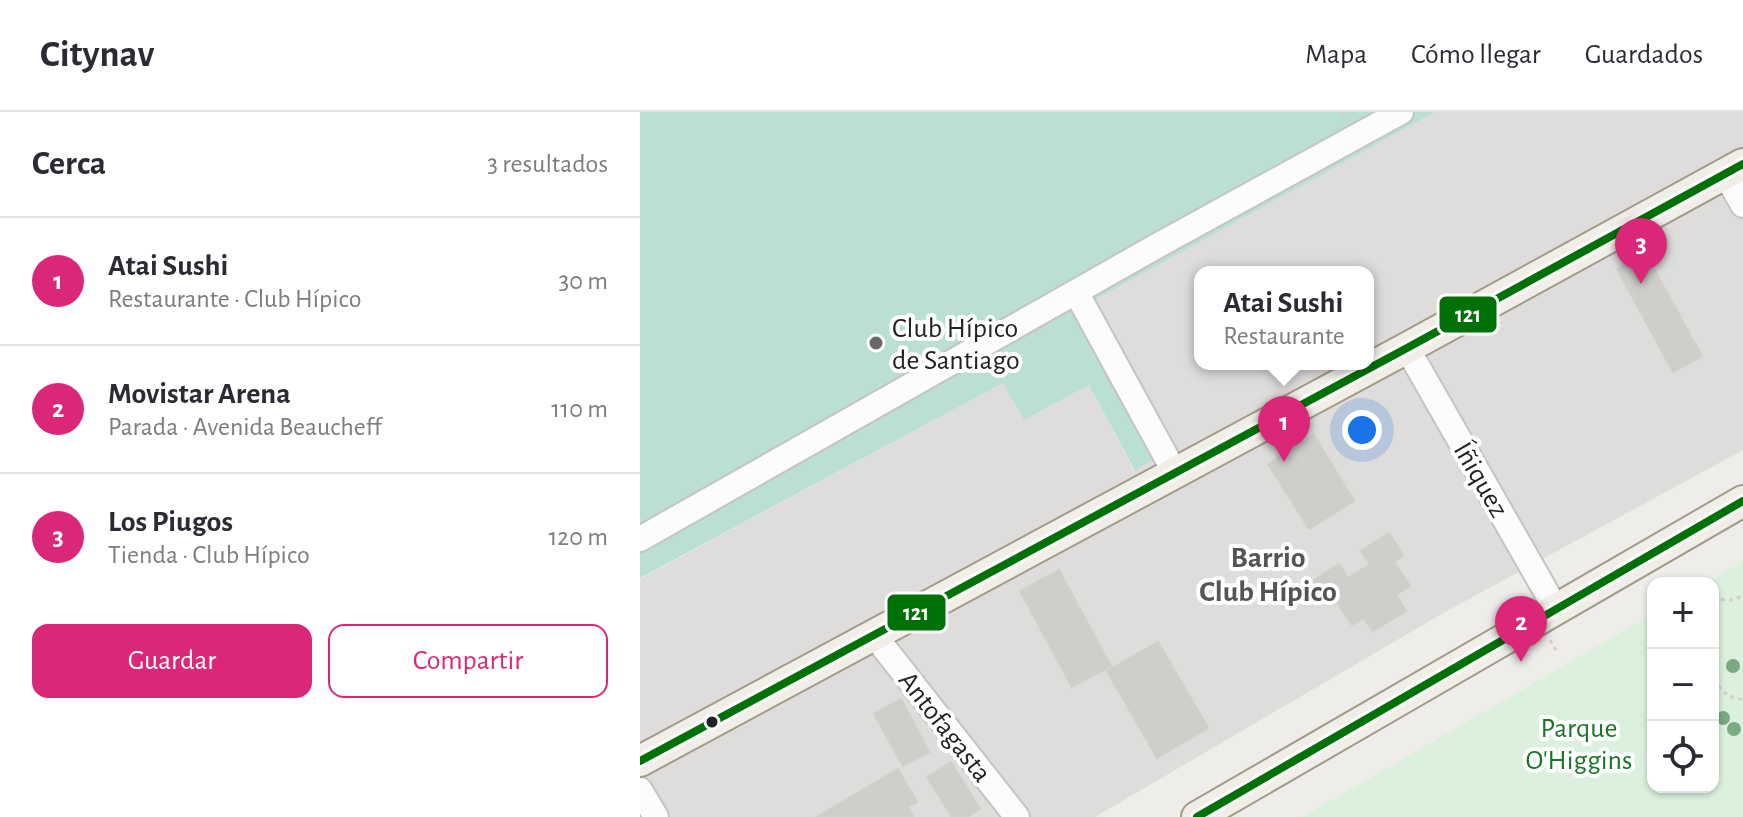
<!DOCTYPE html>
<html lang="es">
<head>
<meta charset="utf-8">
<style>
  body { margin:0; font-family:"Alegreya Sans",sans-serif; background:#f2f2f3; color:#2b2b33 }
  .controls { position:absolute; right:24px; bottom:24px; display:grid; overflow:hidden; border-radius:16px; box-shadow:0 2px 6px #0004 }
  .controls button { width:72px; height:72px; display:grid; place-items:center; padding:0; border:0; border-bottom:2px solid #e1e1e2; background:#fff; color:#2b2b33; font:40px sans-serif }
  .you { position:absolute; left:722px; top:318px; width:28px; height:28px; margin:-20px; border:6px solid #fff; border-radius:50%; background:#1a73e8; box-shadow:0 0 0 12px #1a73e833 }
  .badge { display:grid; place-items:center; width:52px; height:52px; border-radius:50%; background:#db2777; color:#fff; font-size:26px; font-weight:700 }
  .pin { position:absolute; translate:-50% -66px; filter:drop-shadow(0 2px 4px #0008) }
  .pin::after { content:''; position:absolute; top:42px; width:28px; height:24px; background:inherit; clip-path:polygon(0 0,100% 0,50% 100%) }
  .popup { position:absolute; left:554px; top:154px; width:180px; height:104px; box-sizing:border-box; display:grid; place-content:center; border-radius:16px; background:#fff; filter:drop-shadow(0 2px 6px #0005); font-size:26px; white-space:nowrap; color:#7c7c81 }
  .popup b { font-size:30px; color:#2b2b33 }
  .popup::after { content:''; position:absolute; left:50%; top:100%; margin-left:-16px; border:16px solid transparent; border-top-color:#fff }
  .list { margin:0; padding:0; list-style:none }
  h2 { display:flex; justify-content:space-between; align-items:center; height:104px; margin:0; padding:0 32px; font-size:34px }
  h2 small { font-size:26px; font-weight:400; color:#7c7c81 }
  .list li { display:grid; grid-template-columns:52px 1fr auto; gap:24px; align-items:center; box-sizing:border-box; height:128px; padding:0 32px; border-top:2px solid #e1e1e2 }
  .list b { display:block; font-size:30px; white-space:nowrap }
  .list p { margin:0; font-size:26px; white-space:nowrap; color:#7c7c81 }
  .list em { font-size:26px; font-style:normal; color:#7c7c81 }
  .actions { display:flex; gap:16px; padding:24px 32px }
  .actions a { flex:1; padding:18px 0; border:2px solid #db2777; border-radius:16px; text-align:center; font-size:28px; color:#db2777 }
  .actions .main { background:#db2777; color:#fff }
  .icon { flex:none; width:44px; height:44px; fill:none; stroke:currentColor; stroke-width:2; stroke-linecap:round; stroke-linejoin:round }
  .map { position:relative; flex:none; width:1103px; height:705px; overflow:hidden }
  header { display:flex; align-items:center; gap:48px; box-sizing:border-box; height:112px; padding:0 40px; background:#fff; border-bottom:2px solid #e1e1e2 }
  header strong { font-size:38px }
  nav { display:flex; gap:44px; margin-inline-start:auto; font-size:28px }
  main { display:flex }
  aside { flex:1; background:#fff }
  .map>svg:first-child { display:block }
</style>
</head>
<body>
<header>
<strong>Citynav</strong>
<nav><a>Mapa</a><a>Cómo llegar</a><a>Guardados</a></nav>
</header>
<main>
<aside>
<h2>Cerca<small>3 resultados</small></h2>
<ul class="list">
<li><span class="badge">1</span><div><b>Atai Sushi</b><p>Restaurante · Club Hípico</p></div><em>30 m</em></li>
<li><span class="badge">2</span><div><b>Movistar Arena</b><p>Parada · Avenida Beaucheff</p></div><em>110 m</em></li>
<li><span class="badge">3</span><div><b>Los Piugos</b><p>Tienda · Club Hípico</p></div><em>120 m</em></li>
</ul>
<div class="actions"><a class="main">Guardar</a><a>Compartir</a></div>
</aside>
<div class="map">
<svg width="1103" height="705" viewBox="0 0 1103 705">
  <rect width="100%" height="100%" fill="#eeedea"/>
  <path fill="#dedddb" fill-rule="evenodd" d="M795 0H1103V338L805 500 455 705H0V467L363 271 384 308 449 273 494 359 451 190ZM560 160H728V252H560Z"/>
  <path fill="#dbf1dd" d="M1103 449V705H663L1013 502V675H1073V471H1066Z"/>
  <path fill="#bae0d3" d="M0 0H795L451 190 529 337 495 359 449 273 384 308 363 271 0 466Z"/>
  <g fill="#cfcecb" stroke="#d1cfcc" stroke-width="2">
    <path d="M1005 141 1062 244 1033 260 977 157Z"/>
    <path d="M674 323 714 389 669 417 628 352Z"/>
    <path d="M749 421 763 443 754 450 770 474 756 483 766 499 733 519 723 506 712 513 694 486 686 491 673 469 699 452 708 466 730 452 721 439Z"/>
    <path d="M419 458 471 554 432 575 380 479Z"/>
    <path d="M518 530 568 616 517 646 467 559Z"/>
    <path d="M261 587 289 640 263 654 234 602Z"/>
    <path d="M311 650 340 697 327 705H312L287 665Z"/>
    <path d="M258 657 277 690 268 695 273 705H177Z"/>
  </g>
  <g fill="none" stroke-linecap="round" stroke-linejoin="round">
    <defs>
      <g id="minor">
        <path d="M1085 61 1103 93"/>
        <path d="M436 180 535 361"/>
        <path d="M767 236 916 497"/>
        <path d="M0 427 515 135 761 0"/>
        <path d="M234 523 377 705"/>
        <path d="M0 678 16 705"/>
      </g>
      <g id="major">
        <path d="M0 649 767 236 1103 52"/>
        <path d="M557 705 1103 389"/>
      </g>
    </defs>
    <use href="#minor" stroke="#c4c4c2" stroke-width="28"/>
    <use href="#major" stroke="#a39c89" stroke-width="34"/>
    <g stroke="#d6ccca" stroke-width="3" stroke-dasharray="4 4" stroke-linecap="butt">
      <path d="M701 0 706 8"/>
      <path d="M1073 487 1090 488 1103 484"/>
      <path d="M910 528 917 540"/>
      <path d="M1073 568 1088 584 1103 588"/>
    </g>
    <use href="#minor" stroke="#fcfcfc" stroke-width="24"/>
    <use href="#major" stroke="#f1ede7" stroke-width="30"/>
    <defs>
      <g id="bus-1">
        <path d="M0 649 767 236 1103 52"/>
        <path d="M557 705 1103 389"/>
      </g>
    </defs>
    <use href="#bus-1" stroke="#fff" stroke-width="14"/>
    <use href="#bus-1" stroke="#007106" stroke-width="8"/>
  </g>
  <g fill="#78ab7f">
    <circle cx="1093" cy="554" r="7"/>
    <circle cx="1083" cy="606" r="7"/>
    <circle cx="1094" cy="617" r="7"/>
  </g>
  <circle fill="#696867" stroke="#fff" stroke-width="3" cx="236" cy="231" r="8"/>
  <circle fill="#212121" stroke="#fff" stroke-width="3" cx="72" cy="610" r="7"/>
  <g text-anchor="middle" stroke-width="8" stroke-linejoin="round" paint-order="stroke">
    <g font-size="28" fill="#212121" stroke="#fff" text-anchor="start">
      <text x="252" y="225">Club Hípico<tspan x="252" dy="32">de Santiago</tspan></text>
    </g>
    <g font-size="28" fill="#212121" stroke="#fff">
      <text transform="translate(842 367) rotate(60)" y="10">Íñiquez</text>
      <text transform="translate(306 614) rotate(52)" y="10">Antofagasta</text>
    </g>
    <g font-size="28" fill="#187527" stroke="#fff">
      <text x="939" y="625">Parque<tspan x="939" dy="32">O'Higgins</tspan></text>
    </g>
    <g font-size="30" font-weight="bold" fill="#545454" stroke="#fff">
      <text x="628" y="455">Barrio<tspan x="628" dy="34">Club Hípico</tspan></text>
    </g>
  </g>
  <g stroke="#fff" stroke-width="3">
    <rect x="798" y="183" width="60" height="39" rx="8" fill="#007106"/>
    <rect x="246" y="481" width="61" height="39" rx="8" fill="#007106"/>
  </g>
  <g font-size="22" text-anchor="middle" font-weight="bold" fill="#fff">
    <text x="828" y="210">121</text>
    <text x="276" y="508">121</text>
  </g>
</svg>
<div class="controls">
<button>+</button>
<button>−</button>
<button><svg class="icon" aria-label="locate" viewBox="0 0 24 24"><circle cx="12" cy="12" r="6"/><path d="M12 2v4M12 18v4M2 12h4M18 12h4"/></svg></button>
</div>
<div class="you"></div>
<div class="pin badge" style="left:644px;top:350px">1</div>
<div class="popup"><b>Atai Sushi</b>Restaurante</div>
<div class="pin badge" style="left:881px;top:550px">2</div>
<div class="pin badge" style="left:1001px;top:172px">3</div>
</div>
</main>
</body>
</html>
